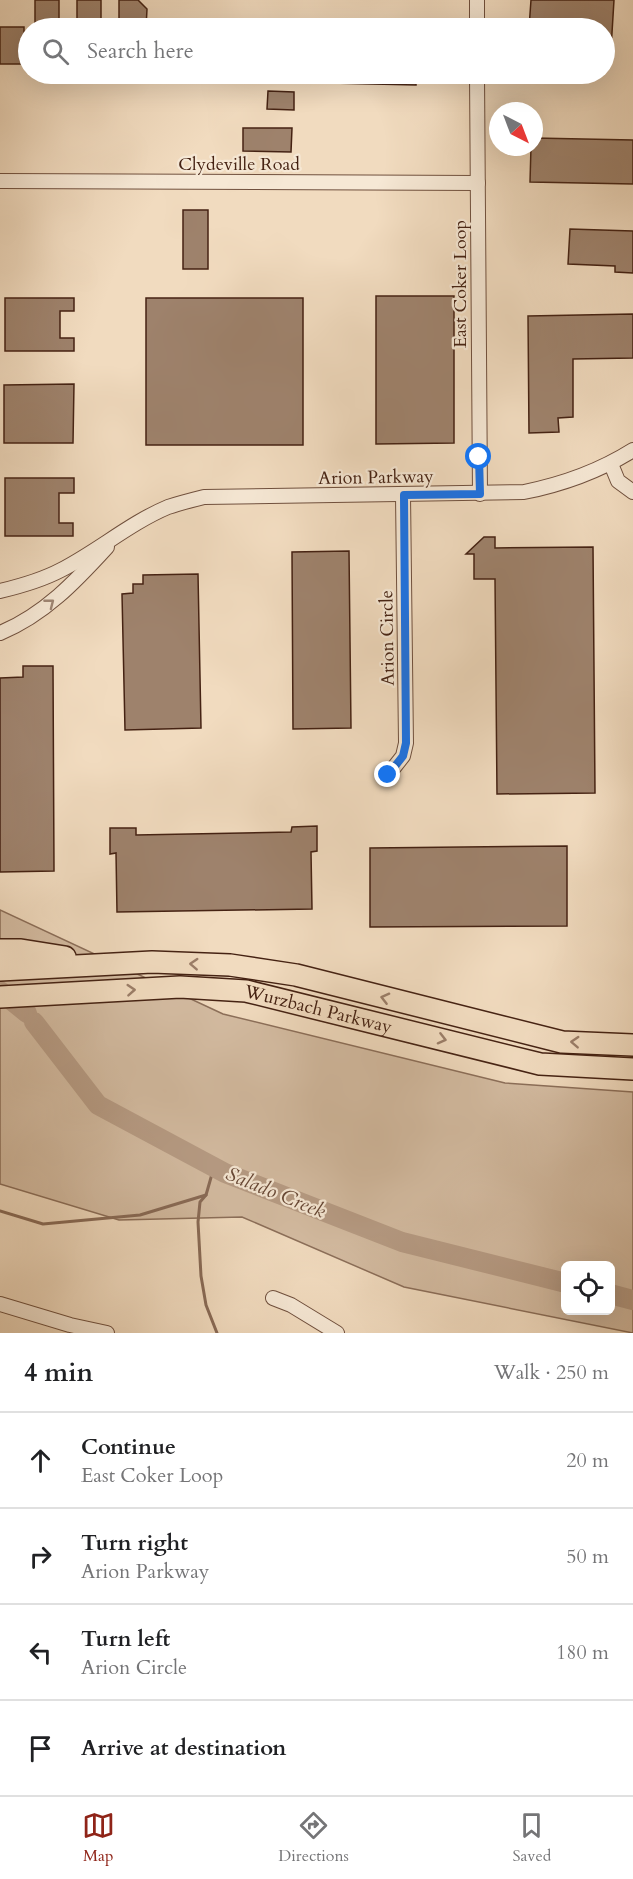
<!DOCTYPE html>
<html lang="en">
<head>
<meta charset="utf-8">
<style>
  body { margin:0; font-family:Cardo,serif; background:#f6f6f6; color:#202124 }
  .controls { position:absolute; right:18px; bottom:18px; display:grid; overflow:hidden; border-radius:9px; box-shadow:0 6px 24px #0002 }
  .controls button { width:54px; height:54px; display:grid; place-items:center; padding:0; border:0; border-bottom:2px solid #e0e0e0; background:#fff; color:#202124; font:30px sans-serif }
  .compass { position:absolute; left:489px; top:102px; width:54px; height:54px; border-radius:50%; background:#fff; box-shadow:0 6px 24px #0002; rotate:138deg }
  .stop { position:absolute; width:18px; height:18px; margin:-14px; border:4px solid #1a73e8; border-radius:50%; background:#fff }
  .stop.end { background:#1a73e8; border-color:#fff; box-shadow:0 2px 6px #0008 }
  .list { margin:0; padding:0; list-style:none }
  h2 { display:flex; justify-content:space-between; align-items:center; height:78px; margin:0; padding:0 24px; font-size:26px }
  h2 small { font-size:20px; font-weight:400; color:#757577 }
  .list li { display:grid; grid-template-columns:39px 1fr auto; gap:18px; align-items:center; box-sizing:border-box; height:96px; padding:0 24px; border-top:2px solid #e0e0e0 }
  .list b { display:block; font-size:22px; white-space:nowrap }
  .list p { margin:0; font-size:20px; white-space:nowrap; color:#757577 }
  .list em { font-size:20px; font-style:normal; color:#757577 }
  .icon { flex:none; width:33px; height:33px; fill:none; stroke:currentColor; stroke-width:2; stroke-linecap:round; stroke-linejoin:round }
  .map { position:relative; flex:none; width:633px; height:1333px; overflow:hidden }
  .search { position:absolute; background:#fff; box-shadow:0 6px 24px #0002; left:18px; right:18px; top:18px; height:66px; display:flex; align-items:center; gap:15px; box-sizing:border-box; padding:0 21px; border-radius:33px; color:#757577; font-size:22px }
  .sheet { height:462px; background:#fff }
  nav { display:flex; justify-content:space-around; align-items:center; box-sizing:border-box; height:84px; border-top:2px solid #e0e0e0; background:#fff; font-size:16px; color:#757577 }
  nav a { display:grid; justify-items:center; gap:3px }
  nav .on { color:#8f2418 }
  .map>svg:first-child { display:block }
</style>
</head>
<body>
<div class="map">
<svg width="633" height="1333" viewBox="0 0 633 1333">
  <rect width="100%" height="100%" fill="#f1dbbf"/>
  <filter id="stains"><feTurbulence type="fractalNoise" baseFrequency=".00333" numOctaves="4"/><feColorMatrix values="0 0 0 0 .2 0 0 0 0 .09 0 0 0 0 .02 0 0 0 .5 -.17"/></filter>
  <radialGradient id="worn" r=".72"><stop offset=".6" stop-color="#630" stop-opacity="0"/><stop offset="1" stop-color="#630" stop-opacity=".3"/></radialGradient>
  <path fill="#d4bca2" stroke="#8c6f5a" stroke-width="1.5" fill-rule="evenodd" d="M0 910 223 1014 505 1083 633 1092V1333L404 1287 242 1217 119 1220 0 1184ZM566 1266H610V1310H566Z"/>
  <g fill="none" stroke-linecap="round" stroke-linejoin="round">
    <g stroke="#896b57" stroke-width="3">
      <path d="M214 1167 206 1195 200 1202 198 1222 201 1276 206 1305 217 1333"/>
      <path d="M0 1211 43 1224 140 1215 206 1195"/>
    </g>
    <g stroke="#b79c85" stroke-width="20">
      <path d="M0 991 27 1013"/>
      <path d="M34 1022 98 1105 225 1173 402 1242 566 1283"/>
      <path d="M610 1294 633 1300"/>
    </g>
  </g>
  <g fill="#9e826c" stroke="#452213" stroke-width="1.5">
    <rect x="35" y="0" width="24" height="28"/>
    <rect x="77" y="0" width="24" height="28"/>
    <path d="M119 0H138L147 9 146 28H119Z"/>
    <path d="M531 0H614L611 49H604V28H529Z"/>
    <rect x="0" y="27" width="24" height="37"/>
    <path d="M330 74H416V85L330 83Z"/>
    <path d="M268 91 294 92V110L267 109Z"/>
    <path d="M243 128H292L291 152 243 151Z"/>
    <path d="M534 138 633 140V184L530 182 531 147H534Z"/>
    <rect x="183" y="210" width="25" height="59"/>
    <path d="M570 229 633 231V273L615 272V266L568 264Z"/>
    <path d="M376 296H454V443L376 444Z"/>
    <path d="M5 298H74V311H60V338H74V351H5Z"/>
    <rect x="146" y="298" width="157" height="147"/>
    <path d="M633 314V358L573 359V417L558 418 559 432 529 433 528 316Z"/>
    <path d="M74 384 73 443H4V385Z"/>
    <path d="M5 478H74V493H59V523H73V536H5Z"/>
    <path d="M484 537H495V548L593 547 595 793 497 794 495 579H474V554H466Z"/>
    <path d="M349 551 351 728 293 729 292 552Z"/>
    <path d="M198 574 201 728 125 730 122 594 133 593V584H143V575Z"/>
    <path d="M23 666H53L54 871 0 872V678L23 677Z"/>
    <path d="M317 826V851L311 852 312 909 117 912 116 853 110 854V828H136V835L291 832 292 827Z"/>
    <path d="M567 846V926L370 927V848Z"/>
  </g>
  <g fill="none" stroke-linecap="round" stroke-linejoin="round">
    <defs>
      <g id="minor">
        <path d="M477 0V28"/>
        <path d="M477 74 480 494"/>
        <path d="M0 181 478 183"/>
        <path d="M611 464 618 481 633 492"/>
        <path d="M0 591C21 586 42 580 61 570 98 551 130 523 168 507 180 503 192 500 204 497L524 492C564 484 598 472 633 450"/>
        <path d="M0 633C44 615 76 581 107 547"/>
        <path d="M388 775 403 756 406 743 403 495"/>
        <path d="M273 1298 291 1305 337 1333"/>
        <path d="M0 1304 70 1325 107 1333"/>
      </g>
      <g id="highway">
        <path d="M0 950H21L65 957"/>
        <path d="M0 970 152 962 230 965 296 975 562 1042 633 1045"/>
        <path id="s1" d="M0 997 180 987 246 991 540 1064 633 1069"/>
      </g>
    </defs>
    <use href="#minor" stroke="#70503e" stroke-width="16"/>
    <use href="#highway" stroke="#452213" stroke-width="24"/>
    <use href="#minor" stroke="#f6e8d5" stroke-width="14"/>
    <use href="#highway" stroke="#f1dbbf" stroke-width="21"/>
  </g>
  <defs><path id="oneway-chevron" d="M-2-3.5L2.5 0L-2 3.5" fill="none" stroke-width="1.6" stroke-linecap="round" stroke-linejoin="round" transform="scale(1.5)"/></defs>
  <use stroke="#9e8574" href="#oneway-chevron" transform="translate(50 603) rotate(-38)"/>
  <g stroke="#9b7e69">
    <use href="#oneway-chevron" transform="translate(194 964) rotate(-177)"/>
    <use href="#oneway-chevron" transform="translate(131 990) rotate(-4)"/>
    <use href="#oneway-chevron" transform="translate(385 998) rotate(-166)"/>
    <use href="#oneway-chevron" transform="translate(442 1039) rotate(14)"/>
    <use href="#oneway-chevron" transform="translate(575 1042) rotate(-177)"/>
  </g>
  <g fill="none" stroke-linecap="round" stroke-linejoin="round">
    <path stroke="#1a73e8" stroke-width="8" d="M388 775 403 756 406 743 404 495 480 494 479 457"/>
  </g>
  <g text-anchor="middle" stroke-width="4.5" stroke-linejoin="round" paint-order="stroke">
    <g font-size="18" fill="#452213" stroke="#f6e8d5">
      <text x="239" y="170">Clydeville Road</text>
      <text transform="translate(460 284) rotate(-90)" y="6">East Coker Loop</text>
      <text transform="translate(376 477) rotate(-1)" y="6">Arion Parkway</text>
      <text transform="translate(387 638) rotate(-91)" y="6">Arion Circle</text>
      <text dy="6" stroke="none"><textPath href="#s1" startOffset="321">Wurzbach Parkway</textPath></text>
    </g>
    <g font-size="20" font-style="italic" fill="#674735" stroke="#f6e8d5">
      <text transform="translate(276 1192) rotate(22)" y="7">Salado Creek</text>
    </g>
  </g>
  <rect width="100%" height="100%" filter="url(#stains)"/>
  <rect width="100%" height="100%" fill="url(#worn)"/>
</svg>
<div class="controls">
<button><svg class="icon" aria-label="locate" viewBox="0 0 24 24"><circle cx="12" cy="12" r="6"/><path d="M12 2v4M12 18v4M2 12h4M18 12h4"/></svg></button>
</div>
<svg class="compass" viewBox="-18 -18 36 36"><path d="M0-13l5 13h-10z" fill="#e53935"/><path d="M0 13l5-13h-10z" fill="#757577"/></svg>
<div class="stop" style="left:479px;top:457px"></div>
<div class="stop end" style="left:388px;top:775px"></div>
<div class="search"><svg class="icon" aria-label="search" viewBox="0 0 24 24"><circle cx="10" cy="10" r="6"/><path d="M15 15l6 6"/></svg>Search here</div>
</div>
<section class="sheet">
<h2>4 min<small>Walk · 250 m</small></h2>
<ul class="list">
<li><svg class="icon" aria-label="ahead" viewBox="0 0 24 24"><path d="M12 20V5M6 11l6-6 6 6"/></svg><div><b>Continue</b><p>East Coker Loop</p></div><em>20 m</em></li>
<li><svg class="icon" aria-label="right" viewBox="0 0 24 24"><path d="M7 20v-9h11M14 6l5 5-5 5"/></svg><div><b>Turn right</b><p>Arion Parkway</p></div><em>50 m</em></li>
<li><svg class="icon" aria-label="left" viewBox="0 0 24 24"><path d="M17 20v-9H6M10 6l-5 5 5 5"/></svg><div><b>Turn left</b><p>Arion Circle</p></div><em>180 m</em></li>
<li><svg class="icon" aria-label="arrive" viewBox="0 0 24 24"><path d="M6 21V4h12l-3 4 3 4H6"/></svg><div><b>Arrive at destination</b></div></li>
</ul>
</section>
<nav>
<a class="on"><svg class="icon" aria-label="map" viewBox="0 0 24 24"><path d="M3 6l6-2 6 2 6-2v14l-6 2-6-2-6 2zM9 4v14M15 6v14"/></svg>Map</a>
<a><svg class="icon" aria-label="directions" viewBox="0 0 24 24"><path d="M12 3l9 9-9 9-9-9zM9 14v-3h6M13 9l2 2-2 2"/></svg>Directions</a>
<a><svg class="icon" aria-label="saved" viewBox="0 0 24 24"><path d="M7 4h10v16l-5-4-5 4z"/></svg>Saved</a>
</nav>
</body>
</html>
